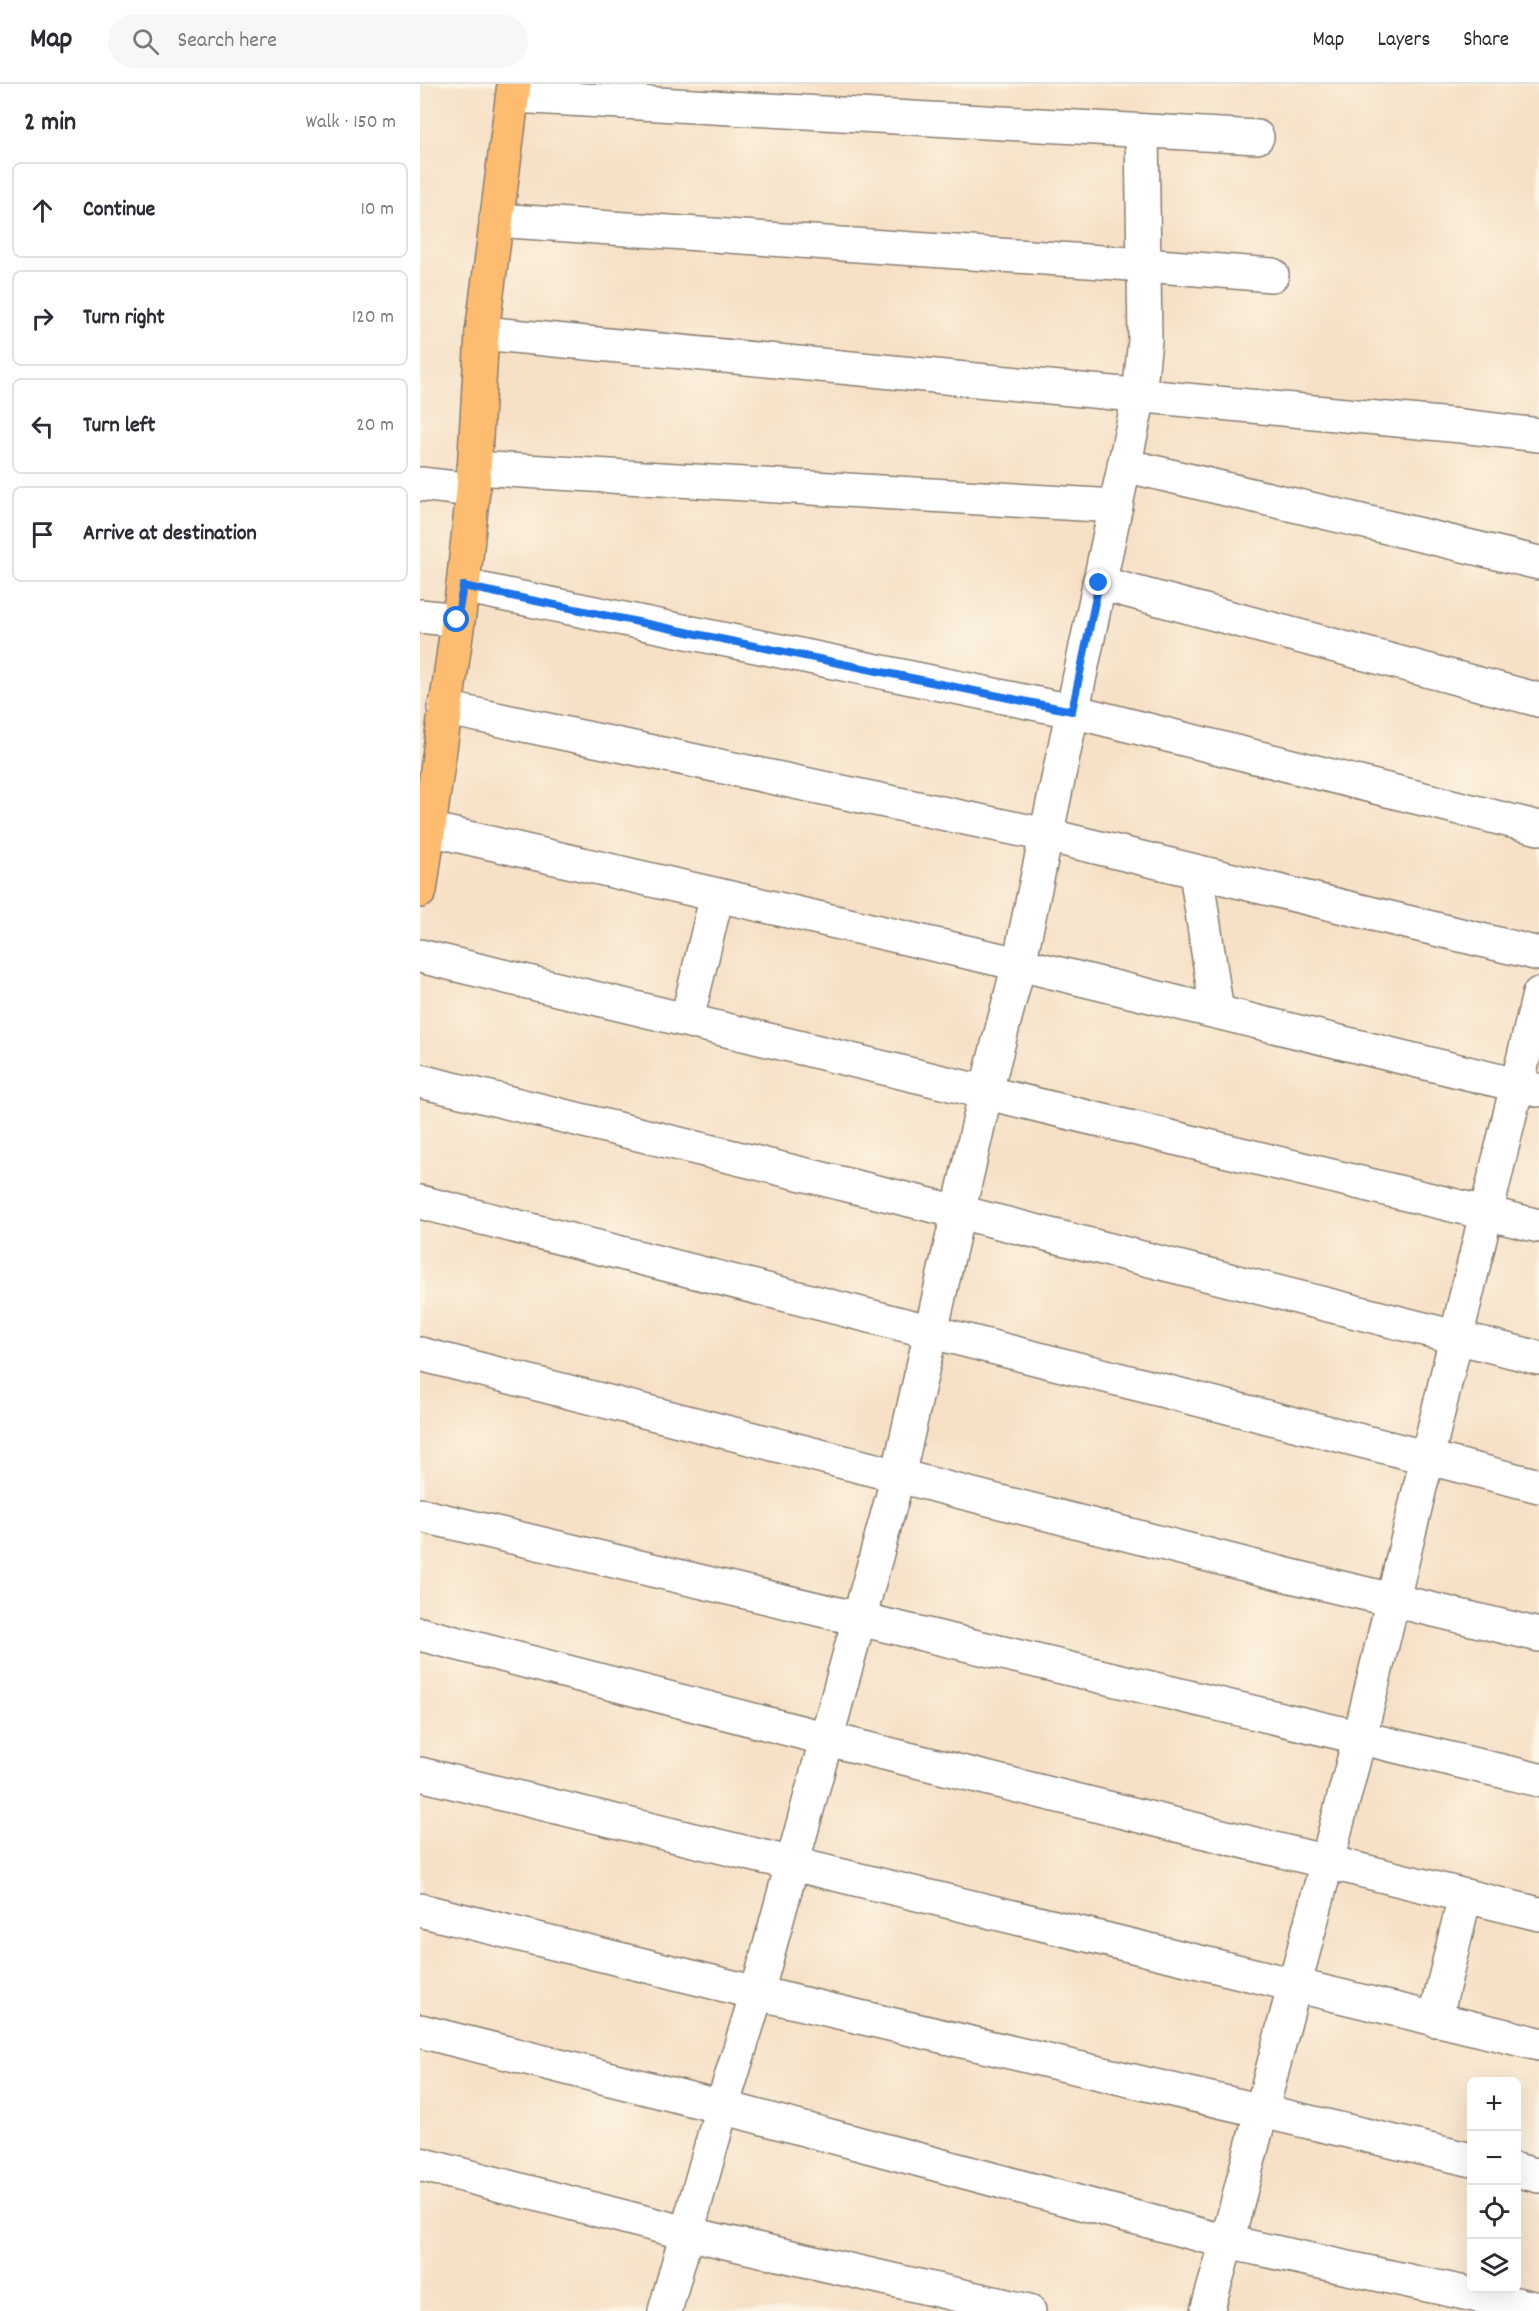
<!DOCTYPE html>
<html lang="en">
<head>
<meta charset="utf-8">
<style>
  body { margin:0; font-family:Dekko,sans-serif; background:#f7f7f7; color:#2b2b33 }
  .controls { position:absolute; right:18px; bottom:18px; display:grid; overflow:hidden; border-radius:9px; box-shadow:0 6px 24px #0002 }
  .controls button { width:54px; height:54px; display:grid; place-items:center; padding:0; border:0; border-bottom:2px solid #e1e1e2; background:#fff; color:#2b2b33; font:30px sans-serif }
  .stop { position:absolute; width:18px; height:18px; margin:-14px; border:4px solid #1a73e8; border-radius:50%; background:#fff }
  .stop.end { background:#1a73e8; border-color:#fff; box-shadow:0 2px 6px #0008 }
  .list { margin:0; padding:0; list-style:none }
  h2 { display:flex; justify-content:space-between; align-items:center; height:78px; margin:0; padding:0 24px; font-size:26px }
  h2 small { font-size:20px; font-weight:400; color:#7c7c81 }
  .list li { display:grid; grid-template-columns:39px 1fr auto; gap:18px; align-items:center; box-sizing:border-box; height:96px; margin:0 12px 12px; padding:0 12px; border:2px solid #e1e1e2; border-radius:9px }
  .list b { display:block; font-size:22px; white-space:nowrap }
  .list em { font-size:20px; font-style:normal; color:#7c7c81 }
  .icon { flex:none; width:33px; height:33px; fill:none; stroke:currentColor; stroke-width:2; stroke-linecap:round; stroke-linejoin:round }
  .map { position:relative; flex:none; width:1119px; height:2227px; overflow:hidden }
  header { display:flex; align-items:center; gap:36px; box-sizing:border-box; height:84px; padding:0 30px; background:#fff; border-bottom:2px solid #e1e1e2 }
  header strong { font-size:28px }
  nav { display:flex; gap:33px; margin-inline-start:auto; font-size:21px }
  .search { width:420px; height:54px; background:#f7f7f7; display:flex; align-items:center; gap:15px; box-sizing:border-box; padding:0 21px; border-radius:33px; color:#7c7c81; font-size:22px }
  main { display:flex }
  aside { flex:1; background:#fff }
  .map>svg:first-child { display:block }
</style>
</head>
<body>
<header>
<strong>Map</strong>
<div class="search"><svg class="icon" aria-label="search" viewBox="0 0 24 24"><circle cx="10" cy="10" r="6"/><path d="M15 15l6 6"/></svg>Search here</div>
<nav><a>Map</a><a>Layers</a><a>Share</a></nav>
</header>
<main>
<aside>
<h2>2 min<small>Walk · 150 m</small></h2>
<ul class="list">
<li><svg class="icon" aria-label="ahead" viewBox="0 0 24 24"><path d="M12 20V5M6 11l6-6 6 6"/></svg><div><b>Continue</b></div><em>10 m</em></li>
<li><svg class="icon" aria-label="right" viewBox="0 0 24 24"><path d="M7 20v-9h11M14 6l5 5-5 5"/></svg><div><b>Turn right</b></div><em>120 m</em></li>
<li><svg class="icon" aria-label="left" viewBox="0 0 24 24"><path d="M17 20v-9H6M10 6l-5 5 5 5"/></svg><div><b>Turn left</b></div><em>20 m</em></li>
<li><svg class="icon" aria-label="arrive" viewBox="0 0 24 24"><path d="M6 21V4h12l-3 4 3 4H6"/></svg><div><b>Arrive at destination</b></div></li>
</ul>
</aside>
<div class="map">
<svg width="1119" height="2227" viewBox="0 0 1119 2227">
  <rect width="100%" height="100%" fill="#fcf5e5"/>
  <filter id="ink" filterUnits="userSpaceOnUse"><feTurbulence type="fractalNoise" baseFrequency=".0167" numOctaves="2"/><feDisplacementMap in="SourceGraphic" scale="12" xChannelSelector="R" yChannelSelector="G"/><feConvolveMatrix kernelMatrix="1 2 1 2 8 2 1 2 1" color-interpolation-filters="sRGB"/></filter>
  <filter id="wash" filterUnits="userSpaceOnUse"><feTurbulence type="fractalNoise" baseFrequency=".008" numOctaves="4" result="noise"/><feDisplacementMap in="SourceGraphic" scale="24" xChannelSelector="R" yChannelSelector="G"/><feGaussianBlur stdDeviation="1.35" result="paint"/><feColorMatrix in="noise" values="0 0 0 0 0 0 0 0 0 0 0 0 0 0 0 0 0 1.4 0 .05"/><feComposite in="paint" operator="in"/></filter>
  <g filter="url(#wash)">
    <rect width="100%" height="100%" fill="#f6e0c6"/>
  </g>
  <g filter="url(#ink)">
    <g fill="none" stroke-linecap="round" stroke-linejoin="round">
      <defs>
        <g id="minor">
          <path d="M93 12 837 53"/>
          <path d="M76 136 725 181 852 191"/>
          <path d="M62 249 1041 342 1119 351"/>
          <path d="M704 381 1119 479"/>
          <path d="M54 384 696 422"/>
          <path d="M0 400 53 406"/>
          <path d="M679 499 1119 616"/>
          <path d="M43 502 652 627 1119 744"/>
          <path d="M0 532 37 536"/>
          <path d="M24 624 626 751 1119 870"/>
          <path d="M9 745 599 880 1117 1006"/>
          <path d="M776 788 797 928"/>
          <path d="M0 872 1119 1142"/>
          <path d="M267 935 297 811"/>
          <path d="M0 997 539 1128 1119 1274"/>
          <path d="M0 1118 1119 1402"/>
          <path d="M0 1270 867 1491 1119 1551"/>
          <path d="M0 1431 1119 1696"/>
          <path d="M0 1550 407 1655 1119 1830"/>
          <path d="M0 1690 1119 1960"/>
          <path d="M0 1826 337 1909 1052 2076"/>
          <path d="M1015 1936 1045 1812"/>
          <path d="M0 1947 302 2023 807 2158 1119 2225"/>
          <path d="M0 2080 266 2149 609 2227"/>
          <path d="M1096 2086 1119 2092"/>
          <path d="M245 2227 302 2023 337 1909 478 1392 566 1007 599 880 719 312 725 256 722 47"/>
          <path d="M787 2227 807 2158 940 1652 1119 910"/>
        </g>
        <path id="primary" d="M0 807 43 502 53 406 62 249 94 0"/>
      </defs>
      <use href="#minor" stroke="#897e71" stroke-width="36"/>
      <use href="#primary" stroke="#897e71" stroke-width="36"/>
      <use href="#minor" stroke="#fff" stroke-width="33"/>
      <use href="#primary" stroke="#fdbc6f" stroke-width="33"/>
    </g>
  </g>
  <g fill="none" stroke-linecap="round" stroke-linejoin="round" filter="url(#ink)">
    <path stroke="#1a73e8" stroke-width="8" d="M37 536 43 502 652 627 679 499"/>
  </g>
</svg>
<div class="controls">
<button>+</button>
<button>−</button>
<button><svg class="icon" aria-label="locate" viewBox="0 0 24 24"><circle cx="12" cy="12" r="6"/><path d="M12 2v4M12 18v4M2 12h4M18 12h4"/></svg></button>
<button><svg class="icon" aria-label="layers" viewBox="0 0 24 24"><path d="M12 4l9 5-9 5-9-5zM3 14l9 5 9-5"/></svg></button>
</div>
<div class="stop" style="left:37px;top:536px"></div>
<div class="stop end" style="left:679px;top:499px"></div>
</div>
</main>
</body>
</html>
